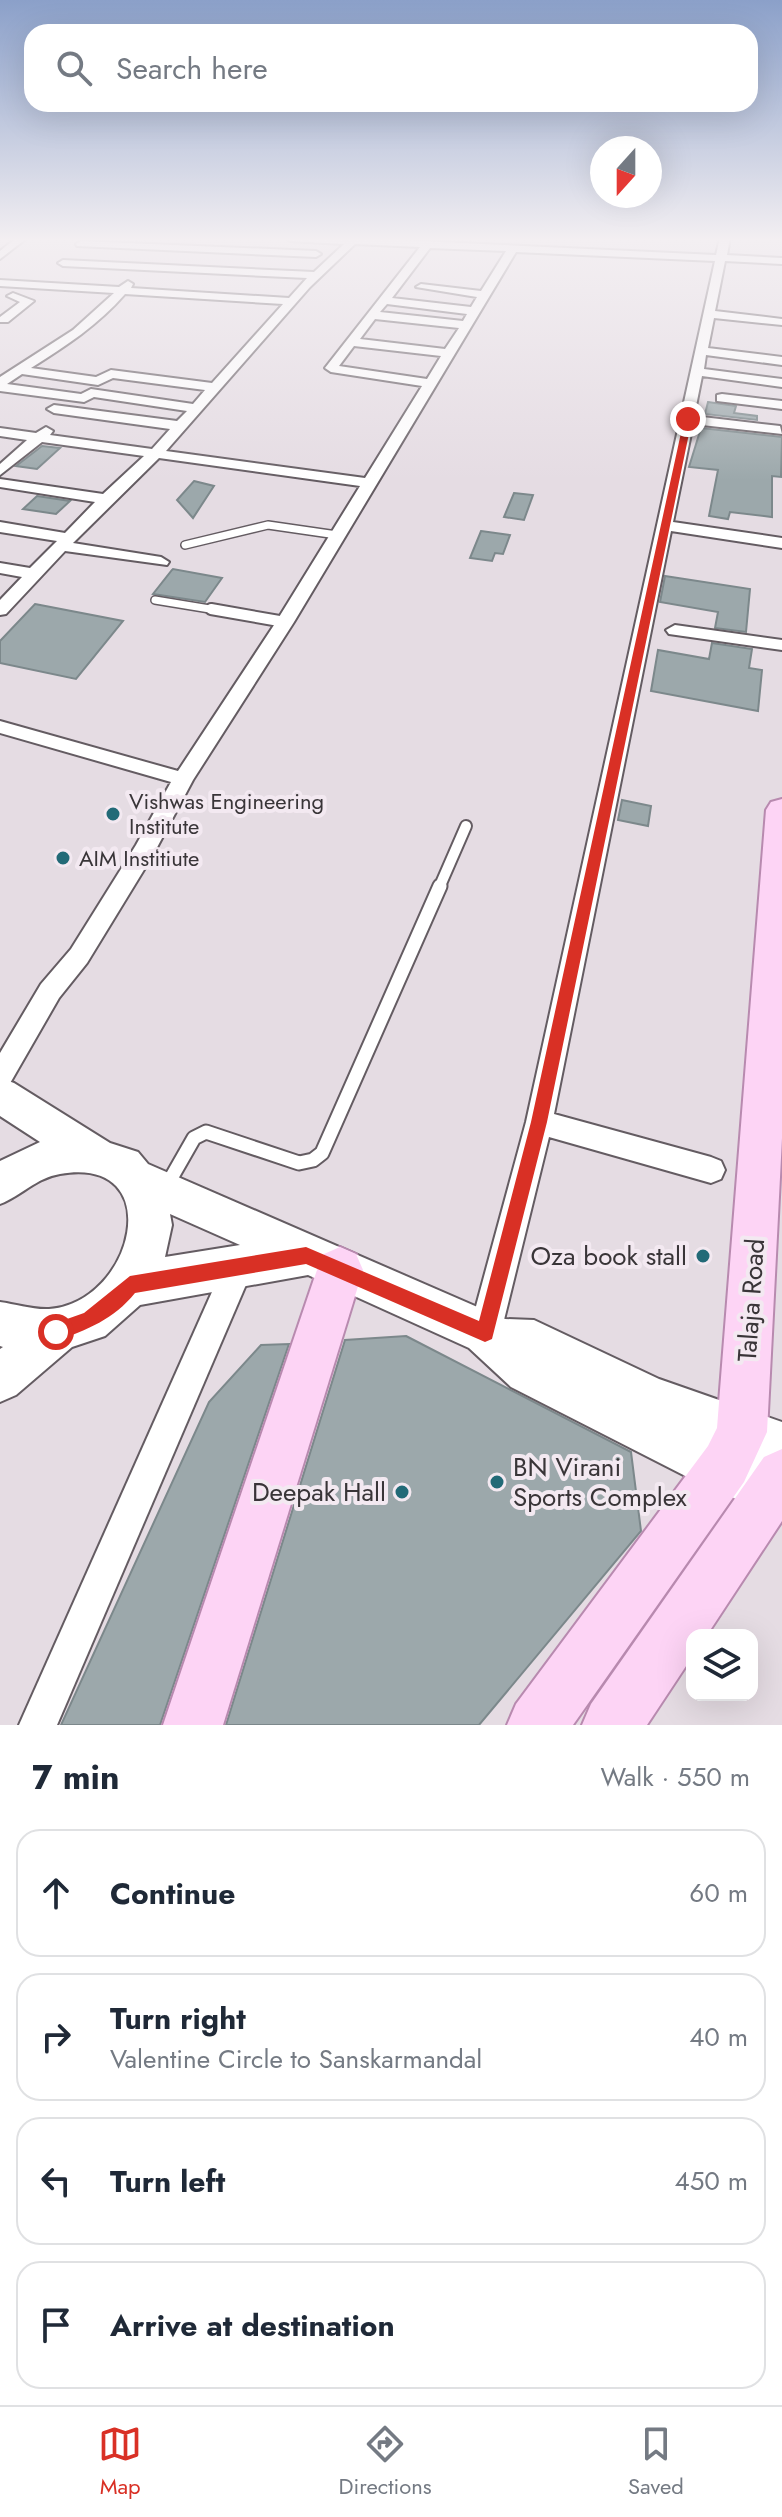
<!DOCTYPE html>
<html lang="en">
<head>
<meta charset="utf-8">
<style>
  body { margin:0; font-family:Jost,sans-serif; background:#f6f6f7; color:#1f2937 }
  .controls { position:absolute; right:24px; bottom:24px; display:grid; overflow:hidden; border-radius:16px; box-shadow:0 8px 32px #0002 }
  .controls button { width:72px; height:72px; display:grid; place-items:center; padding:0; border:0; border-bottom:2px solid #e0e1e3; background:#fff; color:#1f2937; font:40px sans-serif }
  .compass { position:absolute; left:590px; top:136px; width:72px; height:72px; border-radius:50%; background:#fff; box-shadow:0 8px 32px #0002; rotate:201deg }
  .stop { position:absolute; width:24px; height:24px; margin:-18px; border:6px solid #d93025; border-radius:50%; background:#fff }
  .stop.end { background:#d93025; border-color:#fff; box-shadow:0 2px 8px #0008 }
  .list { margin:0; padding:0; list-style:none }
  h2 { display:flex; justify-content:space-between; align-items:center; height:104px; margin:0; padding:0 32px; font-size:34px }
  h2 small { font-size:26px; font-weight:400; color:#747a83 }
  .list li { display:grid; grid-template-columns:52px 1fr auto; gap:24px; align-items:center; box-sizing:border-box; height:128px; margin:0 16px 16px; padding:0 16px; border:2px solid #e0e1e3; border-radius:24px }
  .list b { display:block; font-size:30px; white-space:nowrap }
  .list p { margin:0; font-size:26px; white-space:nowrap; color:#747a83 }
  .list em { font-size:26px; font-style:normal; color:#747a83 }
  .icon { flex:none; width:44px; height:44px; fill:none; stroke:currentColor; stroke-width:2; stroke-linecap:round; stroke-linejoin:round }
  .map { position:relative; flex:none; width:782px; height:1725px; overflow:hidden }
  .search { position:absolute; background:#fff; box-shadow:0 8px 32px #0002; left:24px; right:24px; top:24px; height:88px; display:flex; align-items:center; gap:20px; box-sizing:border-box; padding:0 28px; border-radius:24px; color:#747a83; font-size:30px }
  .sheet { height:680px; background:#fff }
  nav { display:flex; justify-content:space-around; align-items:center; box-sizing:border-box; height:112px; border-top:2px solid #e0e1e3; background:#fff; font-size:22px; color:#747a83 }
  nav a { display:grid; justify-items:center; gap:4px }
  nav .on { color:#d93025 }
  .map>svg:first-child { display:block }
</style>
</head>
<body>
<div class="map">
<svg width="782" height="1725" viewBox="0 0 782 1725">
  <rect width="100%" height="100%" fill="#e5dce3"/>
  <g fill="#9ca8ab" stroke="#7c888b" stroke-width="2">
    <path d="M708 402 736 406 734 413 757 416V420L705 414Z"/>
    <path d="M701 428 782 437 781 477 772 476V517L730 512 728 519 709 516 718 470 689 467Z"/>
    <path d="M42 446 60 448 37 469 16 466Z"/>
    <path d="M194 481 214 486 193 518 177 500Z"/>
    <path d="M514 493 533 495 524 520 504 517Z"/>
    <path d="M37 496 70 501 56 514 23 509Z"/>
    <path d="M481 531 510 535 503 554 495 553 492 561 470 558Z"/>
    <path d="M172 570 173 569 222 578 205 602 153 594Z"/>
    <path d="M665 576 750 589 746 632 715 628 718 612 660 602Z"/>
    <path d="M35 604 123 621 76 679 0 663V641Z"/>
    <path d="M712 643 752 649 749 668 762 670 758 711 651 691 658 650 709 659Z"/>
    <path d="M622 800 651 806 648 826 618 820Z"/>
    <path d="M406 1336 631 1452 641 1531 479 1725H226L345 1340Z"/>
    <path d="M289 1344 160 1725H61L209 1402 261 1345Z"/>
  </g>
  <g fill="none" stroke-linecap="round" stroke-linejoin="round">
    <defs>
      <g id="lane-far2">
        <path d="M185 545 268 525 337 535"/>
        <path d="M155 600 222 611"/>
      </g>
      <g id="lane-far1">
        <path d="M211 609 285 622"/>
        <path d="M439 888 466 826"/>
      </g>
      <path id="lane" d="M166 1187 194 1138 206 1132 299 1163 313 1160 322 1153 440 886"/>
      <g id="street">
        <path d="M16 238H27L0 259V251Z"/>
        <path d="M285 238H356L716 255 720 238H730L727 255 782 258V264L725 261 715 311 782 319V325L714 318 708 348 782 357V365L706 355 704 369 782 379V387L702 376 694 416 780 426 782 434 693 424 673 522 782 538V548L671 531 554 1114 711 1157 721 1161 725 1170 721 1179 711 1183 549 1137 501 1332 496 1343 485 1348 474 1343 469 1332 526 1122 715 261 516 252 294 622 193 780 153 855 87 963 59 998 9 1085 0 1088V1053L41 984 71 949 136 845 171 782 0 733V721L178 771 276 622 360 486 159 458 73 543 161 557 169 562 167 565 65 551 6 614 0 615V600L22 577 0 573V563L30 568 57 541 0 532V522L65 533 95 502 0 487V479L103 494 144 456 42 442 0 475V464L27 440 0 436V428L36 433 46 427 53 431 50 435 152 449 170 429 54 413 47 409 54 405 177 421 187 411 94 397 84 402 0 391V377L73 330 114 293 0 286V280L119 287 128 281 133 284 131 288 289 298 307 278 63 266 58 263 63 260 314 272 344 244 290 241ZM355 244 420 247 325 368 331 372 422 386 365 478 166 451 310 287ZM430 248 506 251 481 291 421 284 416 287 477 297 471 307 392 298ZM125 294 283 304 212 383 111 370 96 377 31 368C66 346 98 325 125 294ZM387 304 467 314 463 321 380 312ZM375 319 459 328 445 349 360 339ZM354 346 441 356 427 379 339 366ZM22 374 98 385 113 378 205 390 193 404 91 389 81 394 7 384Z"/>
        <path d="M81 241 316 251 321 254 316 257 77 246 76 244Z"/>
        <path d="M13 293 34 301 8 322H0V317L20 302 7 296Z"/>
        <path d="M722 394 782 401V409L717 401V395Z"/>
        <path d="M675 625 782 640V650L669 634 666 630Z"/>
        <path d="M239 1251 250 1256 254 1266 57 1725H19L228 1256Z"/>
      </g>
      <path id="secondary" d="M0 1078 14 1083 110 1143 138 1152 148 1164 505 1319 534 1320 659 1379 782 1422V1518L705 1486 511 1387 469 1348 308 1275 140 1305 105 1336 72 1347 16 1395 0 1402V1349L3 1347 0 1346V1302C15 1304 34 1310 49 1309 134 1303 169 1155 60 1174 36 1178 21 1196 0 1204V1161L40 1142 0 1116ZM170 1214 240 1245 165 1257 172 1225Z"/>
      <g id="primary">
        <path d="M782 799V1138L767 1432 744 1482 573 1725H507L516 1704 708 1446 717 1428 766 810 771 802Z"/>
        <path d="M340 1247 356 1254 363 1270 223 1725H163L317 1270 324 1254Z"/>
        <path d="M782 1449V1521L707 1635H692V1657L647 1725H582L591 1704 764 1457Z"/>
      </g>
    </defs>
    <use href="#lane-far2" stroke="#645c62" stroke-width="10"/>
    <use href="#lane-far1" stroke="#645c62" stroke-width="14"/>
    <use href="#lane" stroke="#645c62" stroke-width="17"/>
    <use href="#street" stroke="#645c62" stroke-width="4"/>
    <use href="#secondary" stroke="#645c62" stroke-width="4"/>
    <use href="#primary" stroke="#b88aaf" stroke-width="4"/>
    <use href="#lane-far2" stroke="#fff" stroke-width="7"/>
    <use href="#lane-far1" stroke="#fff" stroke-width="10"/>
    <use href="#lane" stroke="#fff" stroke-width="13"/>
    <use href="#street" fill="#fff" fill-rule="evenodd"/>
    <use href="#secondary" fill="#fff" fill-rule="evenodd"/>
    <use href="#primary" fill="#fdd4f5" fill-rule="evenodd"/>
  </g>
  <linearGradient id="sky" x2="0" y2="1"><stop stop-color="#8ba0c9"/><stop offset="0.5" stop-color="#f3eff2"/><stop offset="1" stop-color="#f3eff2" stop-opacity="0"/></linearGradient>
  <rect width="782" height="480" fill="url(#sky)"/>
  <path fill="#d93025" d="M688 416 692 419 547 1122 492 1339 485 1342 306 1264 135 1293C114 1319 87 1330 56 1341L50 1338 47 1332 50 1325 84 1313 130 1276 306 1247 479 1321 531 1122 684 419Z"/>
  <g fill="#226a77" stroke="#f3e9f1" stroke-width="3">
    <circle cx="113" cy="814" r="8"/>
    <circle cx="63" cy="858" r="8"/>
    <circle cx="703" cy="1256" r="8"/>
    <circle cx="497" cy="1482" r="8"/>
    <circle cx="402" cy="1492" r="8"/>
  </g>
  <g text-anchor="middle" stroke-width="8" stroke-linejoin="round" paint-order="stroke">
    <g font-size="22" fill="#393538" stroke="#f3e9f1" text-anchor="start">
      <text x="129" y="809">Vishwas Engineering<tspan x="129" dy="25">Institute</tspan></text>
      <text x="79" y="866">AIM Institiute</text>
    </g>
    <g font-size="26" fill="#393538" stroke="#f3e9f1" text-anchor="end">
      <text x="687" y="1265">Oza book stall</text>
      <text x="513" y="1476" text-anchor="start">BN Virani<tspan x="513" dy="30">Sports Complex</tspan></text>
      <text x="386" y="1501">Deepak Hall</text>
    </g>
    <g font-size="26" fill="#393538" stroke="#f3e9f1">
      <text transform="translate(751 1300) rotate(-86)" y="9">Talaja Road</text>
    </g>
  </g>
</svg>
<div class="controls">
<button><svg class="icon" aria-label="layers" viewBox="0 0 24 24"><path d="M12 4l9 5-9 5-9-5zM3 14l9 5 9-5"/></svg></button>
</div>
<svg class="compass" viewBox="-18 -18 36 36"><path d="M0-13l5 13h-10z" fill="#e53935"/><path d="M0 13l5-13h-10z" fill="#747a83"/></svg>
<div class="stop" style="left:56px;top:1332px"></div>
<div class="stop end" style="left:688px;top:419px"></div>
<div class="search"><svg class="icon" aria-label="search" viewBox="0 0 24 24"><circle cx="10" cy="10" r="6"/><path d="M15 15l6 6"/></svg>Search here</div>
</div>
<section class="sheet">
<h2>7 min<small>Walk · 550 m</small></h2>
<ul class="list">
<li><svg class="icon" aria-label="ahead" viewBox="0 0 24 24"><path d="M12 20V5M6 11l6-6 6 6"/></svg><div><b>Continue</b></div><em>60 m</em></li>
<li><svg class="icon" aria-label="right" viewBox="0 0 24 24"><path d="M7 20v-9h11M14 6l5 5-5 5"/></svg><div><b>Turn right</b><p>Valentine Circle to Sanskarmandal</p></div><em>40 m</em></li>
<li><svg class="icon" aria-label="left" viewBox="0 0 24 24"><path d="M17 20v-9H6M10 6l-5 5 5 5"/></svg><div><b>Turn left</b></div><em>450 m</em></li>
<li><svg class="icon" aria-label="arrive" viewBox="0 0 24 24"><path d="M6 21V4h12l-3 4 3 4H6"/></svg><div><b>Arrive at destination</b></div></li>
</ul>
</section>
<nav>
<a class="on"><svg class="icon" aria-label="map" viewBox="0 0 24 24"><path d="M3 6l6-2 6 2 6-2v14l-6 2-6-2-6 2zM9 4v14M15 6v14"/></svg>Map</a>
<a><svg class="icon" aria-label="directions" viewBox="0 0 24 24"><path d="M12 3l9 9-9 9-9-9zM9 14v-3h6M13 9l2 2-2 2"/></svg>Directions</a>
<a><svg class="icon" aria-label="saved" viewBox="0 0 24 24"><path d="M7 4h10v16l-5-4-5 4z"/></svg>Saved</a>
</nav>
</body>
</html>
